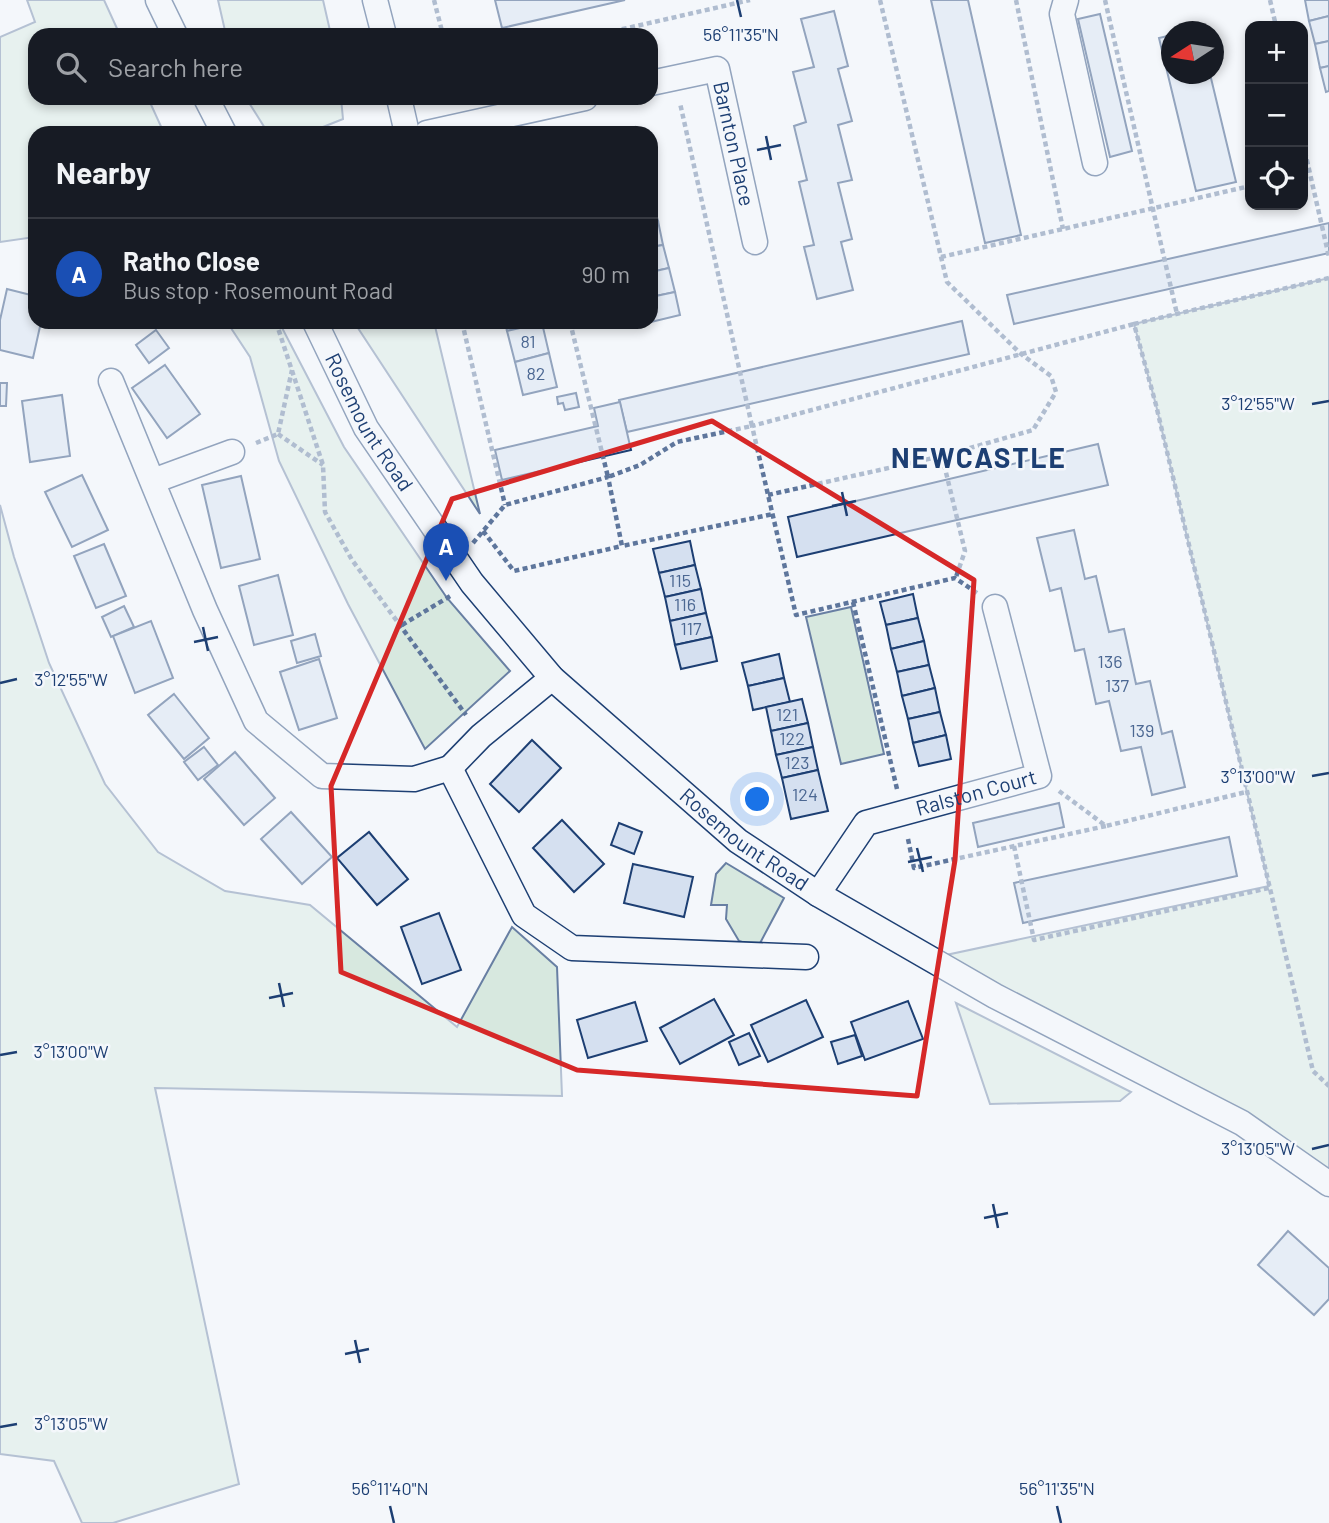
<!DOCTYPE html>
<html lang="en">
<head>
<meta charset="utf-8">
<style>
  body { margin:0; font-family:Barlow,sans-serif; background:#20242c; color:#f1f3f6 }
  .controls { position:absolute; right:21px; top:21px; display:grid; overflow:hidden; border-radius:14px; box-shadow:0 4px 10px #0003 }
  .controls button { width:63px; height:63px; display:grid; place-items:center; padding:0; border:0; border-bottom:2px solid #363941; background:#171b24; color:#f1f3f6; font:35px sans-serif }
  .compass { position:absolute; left:1161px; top:21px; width:63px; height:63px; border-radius:50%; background:#171b24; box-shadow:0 4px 10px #0003; rotate:258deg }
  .you { position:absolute; left:758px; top:800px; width:24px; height:24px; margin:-18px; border:5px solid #fff; border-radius:50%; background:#1a73e8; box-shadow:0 0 0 10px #1a73e833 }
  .badge { display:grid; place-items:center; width:46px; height:46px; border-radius:50%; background:#7c3aed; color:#fff; font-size:23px; font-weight:700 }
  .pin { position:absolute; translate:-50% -58px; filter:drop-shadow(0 2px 4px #0008) }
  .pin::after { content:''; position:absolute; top:37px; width:24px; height:21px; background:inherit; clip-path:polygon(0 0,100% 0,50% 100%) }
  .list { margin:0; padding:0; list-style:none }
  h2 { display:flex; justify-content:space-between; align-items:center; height:91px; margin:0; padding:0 28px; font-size:30px }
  h2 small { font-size:23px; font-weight:400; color:#9ea1a6 }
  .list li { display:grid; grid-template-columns:46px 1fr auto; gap:21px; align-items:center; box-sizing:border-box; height:112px; padding:0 28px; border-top:2px solid #363941 }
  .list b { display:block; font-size:26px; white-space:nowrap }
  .list p { margin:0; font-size:23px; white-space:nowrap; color:#9ea1a6 }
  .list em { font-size:23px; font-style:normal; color:#9ea1a6 }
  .icon { flex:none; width:38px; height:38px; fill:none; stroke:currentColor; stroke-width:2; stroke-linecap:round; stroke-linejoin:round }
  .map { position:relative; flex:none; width:1329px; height:1523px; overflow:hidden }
  .search { position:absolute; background:#171b24; box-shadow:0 4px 10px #0003; left:28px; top:28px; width:630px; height:77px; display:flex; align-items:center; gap:18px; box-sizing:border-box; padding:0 24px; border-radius:21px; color:#9ea1a6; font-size:26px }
  .panel { position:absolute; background:#171b24; box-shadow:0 4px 10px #0003; left:28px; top:126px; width:630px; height:203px; border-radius:21px }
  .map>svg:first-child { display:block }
</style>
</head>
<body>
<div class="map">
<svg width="1329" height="1523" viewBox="0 0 1329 1523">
  <rect width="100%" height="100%" fill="#f4f7fb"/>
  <g fill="#d7e8df" stroke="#687fa3" stroke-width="2">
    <path d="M27 0H104L120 35H35V98H148L164 133H35V237L0 242V37L35 22Z"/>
    <path d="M218 0H323L331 35H226Z"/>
    <path d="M246 98H341L343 119 308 133H268Z"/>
    <path d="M1329 278V1184L932 958 1269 886 1156 405 1134 324Z"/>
    <path d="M227 322H279L344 447 447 598 510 671 425 749 348 604 279 461 250 357Z"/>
    <path d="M354 322H434L480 514Z"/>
    <path d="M0 505 14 557 49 663 105 784 158 852 225 891 310 905 457 1027 512 927 557 967 562 1096 155 1088 239 1484 113 1523H82L54 1461 0 1454Z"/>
    <path d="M851 607 884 754 841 764 806 617Z"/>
    <path d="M726 863 784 898 758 947 739 941 726 919 727 905H711L716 874Z"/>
    <path d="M956 1003 1131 1092 1120 1101 990 1104Z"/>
  </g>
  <g fill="#d5e0f0" stroke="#1d3f73" stroke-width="2">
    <path d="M495 0H625L502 28Z"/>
    <path d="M931 0H968L1021 235 985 243Z"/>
    <path d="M1305 0H1329V16L1309 21Z"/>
    <path d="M834 11 848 66 838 69 852 121 838 125 852 180 838 183 852 239 841 242 853 290 817 299 804 247 814 245 799 182 807 180 794 126 806 122 793 72 814 67 801 19Z"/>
    <path d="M1100 14 1132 151 1110 157 1078 19Z"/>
    <path d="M1329 16V41L1315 44 1309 21Z"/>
    <path d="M1172 35V74H1210L1236 182 1196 191 1159 38Z"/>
    <path d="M1329 41V66L1320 68 1315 44Z"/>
    <path d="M1329 66V91L1326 92 1320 68Z"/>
    <path d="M635 127 637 133H610Z"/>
    <path d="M651 198 658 221 651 223Z"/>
    <path d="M658 221 663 245 651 247V223Z"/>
    <path d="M1329 223V253L1014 324 1007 295Z"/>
    <path d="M663 245 669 268 651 272V247Z"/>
    <path d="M669 268 675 292 651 297V272Z"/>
    <path d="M7 289 35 296V322H41L33 358 0 350V320Z"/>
    <path d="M675 292 680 315 651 322V297Z"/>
    <path d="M962 321 969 354 627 432 619 400Z"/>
    <path d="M505 322H542V323L507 331Z"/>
    <path d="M542 323 549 353 515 362 507 331Z"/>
    <path d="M156 330 169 348 149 363 136 345Z"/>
    <path d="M549 353 557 387 523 395 515 362Z"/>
    <path d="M165 365 200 414 167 438 132 388Z"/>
    <path d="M0 383H7L6 406H0Z"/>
    <path d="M576 393 579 407 565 410 563 403 558 404 557 397Z"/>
    <path d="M62 395 70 456 30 462 22 401Z"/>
    <path d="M620 402 631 450 502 480 495 450 598 426 594 408Z"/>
    <path d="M1098 444 1108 485 797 557 788 517Z"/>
    <path d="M82 475 108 530 72 547 45 492Z"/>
    <path d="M241 476 260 559 221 568 202 485Z"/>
    <path d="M1074 530 1085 579 1096 576 1109 632 1124 629 1136 684 1150 681 1162 734 1172 731 1185 787 1152 795 1141 747 1121 751 1109 701 1096 704 1084 649 1075 651 1061 588 1050 591 1037 538Z"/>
    <path d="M690 541 695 565 659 573 653 549Z"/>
    <path d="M104 544 126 596 96 608 74 556Z"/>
    <path d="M695 565 701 589 665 597 659 573Z"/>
    <path d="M278 575 293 635 254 645 239 586Z"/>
    <path d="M701 589 706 613 670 621 665 597Z"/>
    <path d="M913 594 918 618 886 625 880 602Z"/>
    <path d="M124 606 134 627 111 637 102 617Z"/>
    <path d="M706 613 712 637 675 645 670 621Z"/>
    <path d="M918 618 924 641 891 649 886 625Z"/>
    <path d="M151 621 173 678 135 693 113 636Z"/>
    <path d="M315 634 321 656 297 663 291 641Z"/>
    <path d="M712 637 717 661 681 669 675 645Z"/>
    <path d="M924 641 929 665 897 672 891 649Z"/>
    <path d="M779 654 784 678 748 686 742 663Z"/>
    <path d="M319 659 337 718 299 730 280 672Z"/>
    <path d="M929 665 935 688 902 696 897 672Z"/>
    <path d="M784 678 790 702 753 710 748 686Z"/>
    <path d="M935 688 940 712 908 719 902 696Z"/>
    <path d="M174 694 209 738 184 759 148 715Z"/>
    <path d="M802 699 808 723 771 731 766 707Z"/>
    <path d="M940 712 946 735 913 743 908 719Z"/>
    <path d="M808 723 813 747 776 755 771 731Z"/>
    <path d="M946 735 951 759 919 766 913 743Z"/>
    <path d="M532 740 561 768 519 812 490 784Z"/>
    <path d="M204 747 218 765 198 780 184 762Z"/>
    <path d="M813 747 818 770 782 778 776 755Z"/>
    <path d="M235 752 275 798 244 825 204 779Z"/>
    <path d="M818 770 828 811 791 819 782 778Z"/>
    <path d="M1059 803 1064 827 978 847 973 823Z"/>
    <path d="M291 812 332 857 302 884 261 839Z"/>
    <path d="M562 820 604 864 574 892 533 848Z"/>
    <path d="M619 823 642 832 634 854 611 845Z"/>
    <path d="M369 832 408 879 377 905 337 858Z"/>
    <path d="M1229 837 1237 876 1023 923 1014 883Z"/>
    <path d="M633 864 693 877 684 917 624 903Z"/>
    <path d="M439 913 461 970 422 984 401 927Z"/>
    <path d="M714 999 734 1035 680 1064 660 1028Z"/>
    <path d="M806 1000 823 1037 768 1062 751 1025Z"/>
    <path d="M908 1001 923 1039 865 1060 851 1022Z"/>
    <path d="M635 1002 647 1041 588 1058 577 1020Z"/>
    <path d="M749 1033 760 1056 739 1065 729 1042Z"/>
    <path d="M855 1035 862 1056 838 1064 831 1042Z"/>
    <path d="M1288 1231 1329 1268V1299L1314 1315 1258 1265Z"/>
  </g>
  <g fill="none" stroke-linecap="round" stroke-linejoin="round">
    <defs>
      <g id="street">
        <path d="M158 0 175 35"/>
        <path d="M375 0 384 35"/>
        <path d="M1066 0 1062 14 1095 163"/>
        <path id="s1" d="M651 83 717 69 755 242"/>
        <path d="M206 98 224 133"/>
        <path d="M399 98 407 133"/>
        <path d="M427 133 585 98"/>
        <path id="s2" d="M315 322 366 428 472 583 552 678 738 841 818 894 995 996 1242 1123 1329 1184"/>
        <path d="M111 381 205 610 256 721 322 776 414 779 450 768 524 915 572 948 806 957"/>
        <path d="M153 481 232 452"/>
        <path d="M450 768 481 736 552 678"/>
        <path id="s3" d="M818 894 866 823 1039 776 995 607"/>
      </g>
    </defs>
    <use href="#street" stroke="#1d3f73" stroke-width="27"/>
    <g stroke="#5e769c" stroke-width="4.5" stroke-dasharray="5 3.5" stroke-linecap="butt">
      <path d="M434 0 443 35"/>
      <path d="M880 0 947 282 1021 354 1051 376 1056 392 1033 430 942 456"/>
      <path d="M1016 0 1063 229"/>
      <path d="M1105 0 1177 314"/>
      <path d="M1270 0 1276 26"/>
      <path d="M597 35 750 0"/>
      <path d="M1303 143 1329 257"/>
      <path d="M1303 174 1310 173"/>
      <path d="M941 257 1250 186"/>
      <path d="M1329 278 1134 324 1156 405 1313 1071 1329 1086"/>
      <path d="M276 322 323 465 325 512 352 560 466 715"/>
      <path d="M462 322 505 505"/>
      <path d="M570 322 608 477 640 465 677 442 752 426 680 103"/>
      <path d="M278 434 323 465"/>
      <path d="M256 443 278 434 292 370"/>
      <path d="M768 495 942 456 965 551 956 577"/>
      <path d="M483 531 514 571 622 546"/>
      <path d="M473 543 505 505 608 477 622 546 773 514"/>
      <path d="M977 593 955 578 796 615 752 426 1134 324"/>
      <path d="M853 602 897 789"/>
      <path d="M402 625 452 595"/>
      <path d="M1059 791 1106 826 1246 792"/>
      <path d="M908 839 914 868 1106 826"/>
      <path d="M1014 846 1034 940 1269 888"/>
    </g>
    <use href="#street" stroke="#f4f7fb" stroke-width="24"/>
  </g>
  <path d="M0 0H1329V1523H0ZM712 421 974 580 955 860 917 1096 577 1070 341 972 331 786 452 499Z" fill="#f4f7fb" fill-opacity=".55" fill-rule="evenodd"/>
  <path fill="none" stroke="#d62828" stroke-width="5" stroke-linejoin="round" d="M712 421 974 580 955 860 917 1096 577 1070 341 972 331 786 452 499Z"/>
  <path fill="none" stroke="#1d3f73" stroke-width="2.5" d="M737 0 741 17M766 136 771 160M757 150 781 145M1312 404 1329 401M842 492 847 516M832 506 856 501M203 627 208 651M194 642 218 637M0 683 17 679M1312 776 1329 773M917 848 923 872M908 862 932 857M279 983 284 1007M269 998 293 993M0 1055 17 1052M1312 1149 1329 1145M993 1204 998 1228M984 1218 1008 1213M355 1340 360 1363M345 1354 369 1349M0 1427 17 1424M390 1506 394 1523M1057 1506 1061 1523"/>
  <g text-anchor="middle" stroke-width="5" stroke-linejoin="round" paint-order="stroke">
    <g font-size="18" fill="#4b6792">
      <text x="528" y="348">81</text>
      <text x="536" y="380">82</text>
      <text x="680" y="587">115</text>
      <text x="685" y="611">116</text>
      <text x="691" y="635">117</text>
      <text x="1110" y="668">136</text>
      <text x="1117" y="692">137</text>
      <text x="787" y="721">121</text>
      <text x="1142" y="737">139</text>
      <text x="792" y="745">122</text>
      <text x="797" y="769">123</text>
      <text x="805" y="801">124</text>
    </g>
    <g font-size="21" fill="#1d3f73" stroke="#f4f7fb">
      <text dy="7" stroke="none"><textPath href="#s1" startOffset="144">Barnton Place</textPath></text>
      <text dy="7" stroke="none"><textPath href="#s2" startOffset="114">Rosemount Road</textPath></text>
      <text dy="7" stroke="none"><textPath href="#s3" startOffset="200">Ralston Court</textPath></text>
      <text dy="7" stroke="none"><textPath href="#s2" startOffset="681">Rosemount Road</textPath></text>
    </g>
    <g font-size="28" font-weight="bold" letter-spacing="2" fill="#1d3f73" stroke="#f4f7fb">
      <text x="979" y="468">NEWCASTLE</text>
    </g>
  </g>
  <g font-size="18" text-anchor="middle" fill="#1d3f73" stroke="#f4f7fb" stroke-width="5" stroke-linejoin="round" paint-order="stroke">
    <text x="741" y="41">56°11'35"N</text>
    <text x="1258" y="410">3°12'55"W</text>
    <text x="71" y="686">3°12'55"W</text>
    <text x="1258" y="783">3°13'00"W</text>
    <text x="71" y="1058">3°13'00"W</text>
    <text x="1258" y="1155">3°13'05"W</text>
    <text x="71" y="1430">3°13'05"W</text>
    <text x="390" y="1495">56°11'40"N</text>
    <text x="1057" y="1495">56°11'35"N</text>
  </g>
</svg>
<div class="controls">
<button>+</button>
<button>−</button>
<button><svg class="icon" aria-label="locate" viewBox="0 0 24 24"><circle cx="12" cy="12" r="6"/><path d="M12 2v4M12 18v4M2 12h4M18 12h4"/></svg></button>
</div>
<svg class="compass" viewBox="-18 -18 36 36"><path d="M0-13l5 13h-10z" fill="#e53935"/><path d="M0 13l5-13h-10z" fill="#9ea1a6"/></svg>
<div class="you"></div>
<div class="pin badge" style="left:446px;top:581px;background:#1a4fb4">A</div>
<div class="search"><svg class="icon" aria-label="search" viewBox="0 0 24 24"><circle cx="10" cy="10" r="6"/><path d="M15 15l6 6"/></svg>Search here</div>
<section class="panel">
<h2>Nearby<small></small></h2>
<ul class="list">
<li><span class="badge" style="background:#1a4fb4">A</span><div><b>Ratho Close</b><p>Bus stop · Rosemount Road</p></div><em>90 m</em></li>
</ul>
</section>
</div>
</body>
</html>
